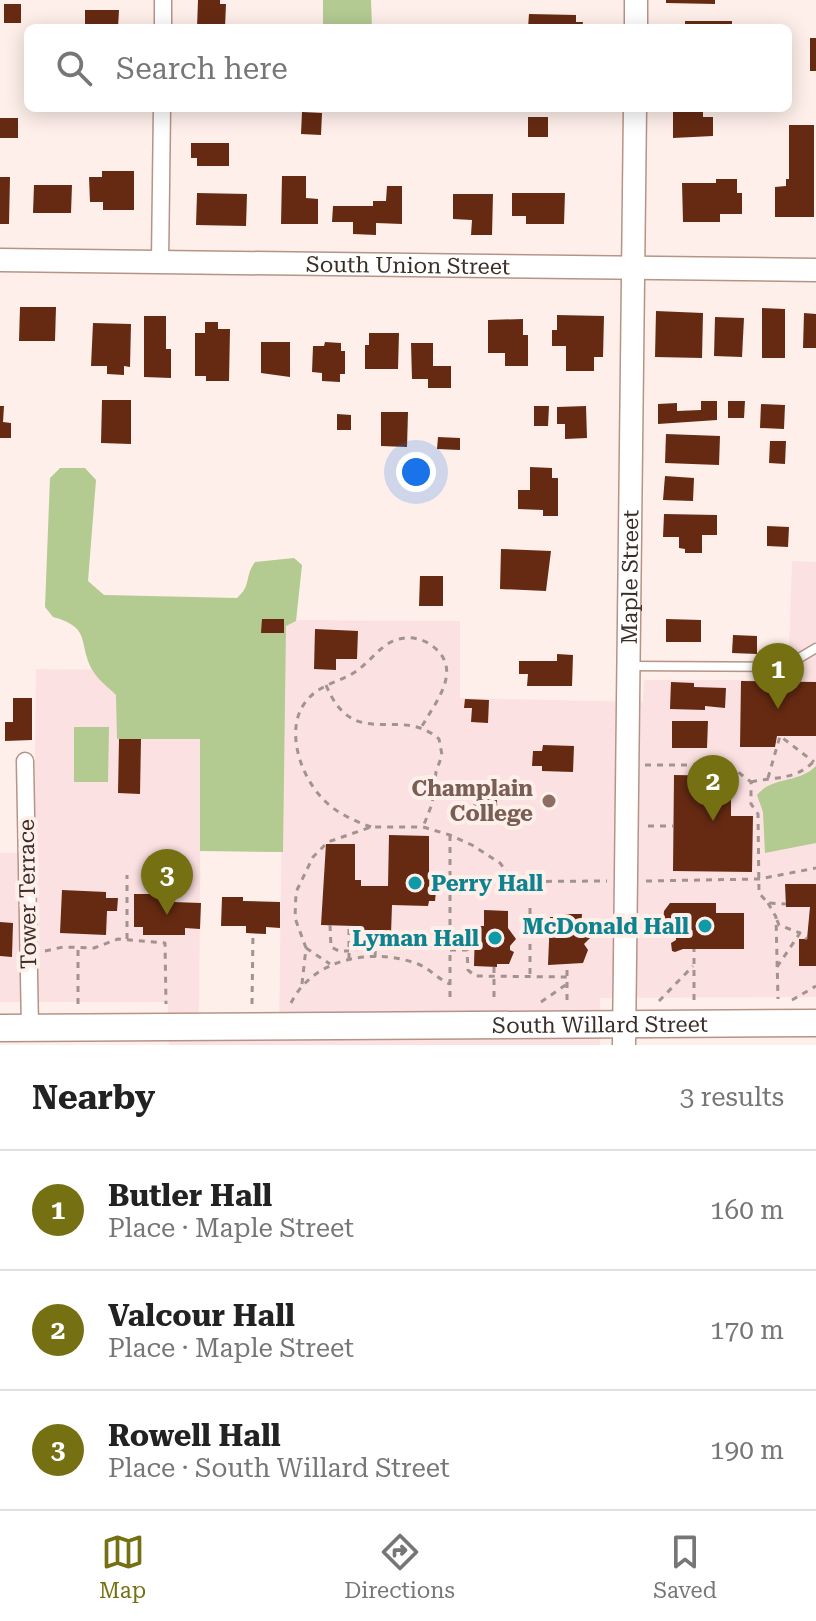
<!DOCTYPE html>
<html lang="en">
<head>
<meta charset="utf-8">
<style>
  body { margin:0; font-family:"Roboto Serif",serif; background:#f2f2f2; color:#222 }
  .you { position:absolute; left:416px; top:472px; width:28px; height:28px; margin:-20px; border:6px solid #fff; border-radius:50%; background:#1a73e8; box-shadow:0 0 0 12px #1a73e833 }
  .badge { display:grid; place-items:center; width:52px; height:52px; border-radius:50%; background:#757012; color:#fff; font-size:26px; font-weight:700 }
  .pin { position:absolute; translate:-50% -66px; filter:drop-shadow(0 2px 4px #0008) }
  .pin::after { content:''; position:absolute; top:42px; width:28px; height:24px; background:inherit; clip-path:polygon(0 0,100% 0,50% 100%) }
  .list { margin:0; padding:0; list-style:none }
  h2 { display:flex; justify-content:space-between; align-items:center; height:104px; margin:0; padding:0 32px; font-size:34px }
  h2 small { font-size:26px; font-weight:400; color:#767676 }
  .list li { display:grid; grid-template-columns:52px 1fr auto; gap:24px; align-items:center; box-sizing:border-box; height:120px; padding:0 32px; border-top:2px solid #e0e0e0 }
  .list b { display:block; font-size:30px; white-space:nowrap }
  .list p { margin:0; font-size:26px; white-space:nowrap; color:#767676 }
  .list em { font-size:26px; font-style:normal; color:#767676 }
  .icon { flex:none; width:44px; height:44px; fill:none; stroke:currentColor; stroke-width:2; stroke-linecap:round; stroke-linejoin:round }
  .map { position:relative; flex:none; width:816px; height:1045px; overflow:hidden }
  .search { position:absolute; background:#fff; box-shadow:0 4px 20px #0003; left:24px; right:24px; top:24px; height:88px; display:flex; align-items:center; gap:20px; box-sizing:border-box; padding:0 28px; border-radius:12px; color:#767676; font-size:30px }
  .sheet { height:464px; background:#fff }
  nav { display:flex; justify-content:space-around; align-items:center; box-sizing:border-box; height:112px; border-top:2px solid #e0e0e0; background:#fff; font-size:22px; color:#767676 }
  nav a { display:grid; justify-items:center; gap:4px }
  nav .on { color:#757012 }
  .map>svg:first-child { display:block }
</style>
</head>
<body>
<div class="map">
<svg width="816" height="1045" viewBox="0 0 816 1045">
  <rect width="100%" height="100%" fill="#feefea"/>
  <path fill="#fce1e2" d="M792 561 816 562V997L600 998V1045H169L168 1002H0V853H34L36 669 119 670 201 738 199 1041H279L284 620 460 621V698L643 702 644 680H788Z"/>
  <g fill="#b3ca91">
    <path d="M323 0H371L372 28H323Z"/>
    <path d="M60 468H85L96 480 88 581 104 595 237 598C252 585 244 577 255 562L294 558 302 565 296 621 286 626 283 852 200 851V739H117L116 695C109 688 98 680 93 671 77 643 93 628 53 617L45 607 50 478Z"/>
    <path d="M74 727H109L108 782H74Z"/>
    <path d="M816 766V843L765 853 763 812 757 795C772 776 798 784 816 766Z"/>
  </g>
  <g fill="#662a12">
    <path d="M198 0H220V4H226L225 28H197Z"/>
    <path d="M666 0H715V4L666 3Z"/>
    <rect x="4" y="4" width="17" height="19"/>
    <path d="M85 10H119L118 28H85Z"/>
    <path d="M529 14 576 15V22H583L582 28H528Z"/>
    <rect x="685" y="21" width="47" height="7"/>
    <rect x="810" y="38" width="6" height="33"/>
    <path d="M673 109H703V117H713V136L673 138Z"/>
    <path d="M302 112 322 113 321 135 301 134Z"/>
    <rect x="528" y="117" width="20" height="20"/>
    <rect x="0" y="118" width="18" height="20"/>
    <path d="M789 125H814V217H775V187L786 186V179H789Z"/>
    <path d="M191 143H229V166H197V158H191Z"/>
    <path d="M102 171H134V210H103V202H90L89 177H102Z"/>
    <path d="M282 176H306V198L318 199V224H281Z"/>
    <path d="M0 177H10L9 224H0Z"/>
    <path d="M716 179H737V193H742V214H720V222H683L682 183H716Z"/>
    <path d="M34 185H72L71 213H33Z"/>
    <path d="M387 186H402V224L376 223V235L353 234V222H332L333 206H373V201H386Z"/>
    <path d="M197 193 247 194 246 226 196 225Z"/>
    <path d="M512 193H565L564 224H526V216H512Z"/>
    <path d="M453 194H493L492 235H471L472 220 453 219Z"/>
    <path d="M20 307H56L55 341H19Z"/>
    <path d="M762 308 785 309V358H762Z"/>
    <path d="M656 311 703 313 702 358 655 357Z"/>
    <path d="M804 313 816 314V348H803Z"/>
    <path d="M557 315 604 316 603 357H594V371H566V346H552V330H557Z"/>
    <path d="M144 316H166V349H171V378L144 377Z"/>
    <path d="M715 317 744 318 742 357 714 356Z"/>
    <path d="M523 319V335H528V366H505V353H488V320Z"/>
    <path d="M205 322H218V329H230L229 381H206V376H195V333H205Z"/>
    <path d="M93 323 131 324 130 367 124 366V375L107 374V366H91Z"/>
    <path d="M369 333H399L398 369H365V345H369Z"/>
    <path d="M261 342H290V377L261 373Z"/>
    <path d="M325 342 341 343V351H345V374H340V382L322 381V373L312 372 313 346H324Z"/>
    <path d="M411 343H433V366H451V388H428V379H412Z"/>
    <path d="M102 400H131V444L101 443Z"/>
    <path d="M701 401H717V420L658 424V404L677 403V411L701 410Z"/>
    <path d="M728 401H745L744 418H728Z"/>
    <path d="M761 404 785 405 784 429 760 428Z"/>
    <path d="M0 406H4L3 422 11 423V438H0Z"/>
    <path d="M534 406H549L548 426H534Z"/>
    <path d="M586 406 587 438 565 439V424H557V407Z"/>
    <path d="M381 412H408L407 447 381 446Z"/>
    <path d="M337 414 351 415V430H337Z"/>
    <path d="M666 434 720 436 719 465 665 463Z"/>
    <path d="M438 437 460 438V450L437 449Z"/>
    <path d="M770 441H786L785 464 769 463Z"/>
    <path d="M530 467 552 468V478H558V516H543V510L518 509V490H530Z"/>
    <path d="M665 476 694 478 693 501 663 500Z"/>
    <path d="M664 514 717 515V535H702V553H685V549L679 548V537H663Z"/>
    <path d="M767 526 789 527 788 547 767 546Z"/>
    <path d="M501 549 551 551 546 591 500 589Z"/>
    <path d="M420 576H443V606H419Z"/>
    <path d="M262 619H284V633H261Z"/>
    <path d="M666 619 701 620V642H666Z"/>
    <path d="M315 629 358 631 357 659H336V670L314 669Z"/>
    <path d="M733 635 757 636V654L732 653Z"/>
    <path d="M557 654 573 655 572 686H527L528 674H519V661H557Z"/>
    <path d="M741 681 816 682V736H777L775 747H740Z"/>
    <path d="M671 682 694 683V687L726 688 725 708 705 706V710L670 709Z"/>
    <path d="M13 698H32V740L5 741V722H13Z"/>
    <path d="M465 699 489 700 488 723 471 722 472 708H464Z"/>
    <path d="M672 721H708L707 748H672Z"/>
    <path d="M119 739H141L140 794 118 793Z"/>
    <path d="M543 745 574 746 573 772 542 771V766H532L533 751H542Z"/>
    <path d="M674 775 731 776V816H753L752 872 673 871Z"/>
    <path d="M478 789H496L498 816H473L474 798H478Z"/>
    <path d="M389 835 429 836V874H442L441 886 436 891 435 901H429L428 906 392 905 391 934 355 933V926L321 925 326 844H355V880H361V886H388Z"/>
    <path d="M785 884H816V966H799V939H807L810 907H786Z"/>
    <path d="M62 890 106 892V898H118L117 911H107L106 935 60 933Z"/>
    <path d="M134 894H173V902L201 903 200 929 185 928V935H143V927H134Z"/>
    <path d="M222 897H243V901L280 902V928L266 927V934L246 933V926H221Z"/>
    <path d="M670 903H716V913H744V949H683L675 952 672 951 671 943 676 940V930H669L663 922 664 911Z"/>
    <path d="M484 910 508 911V928L516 939 510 946V950L514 952 509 964H497V967L474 966 475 926H484Z"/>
    <path d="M563 914H582L581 927 587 928 590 932V938L584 944 588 950 583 963 548 965 550 917H562Z"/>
    <path d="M0 922 13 923 12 957 0 956Z"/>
  </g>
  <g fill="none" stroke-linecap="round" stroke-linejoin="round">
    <defs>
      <path id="lane" d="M630 666 784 667 816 648"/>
      <g id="street">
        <path d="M163 28V0"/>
        <path d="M160 262 162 108"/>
        <path d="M25 761 30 1028"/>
      </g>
      <g id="secondary">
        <path d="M636 28V0"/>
        <path id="s1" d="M0 260 816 270"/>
        <path id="s2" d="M624 1045 635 108"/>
      </g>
      <g id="primary">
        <path id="s3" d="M0 1028 816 1023"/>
      </g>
    </defs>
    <use href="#lane" stroke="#b59488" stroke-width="11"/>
    <use href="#street" stroke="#b59488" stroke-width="19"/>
    <use href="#secondary" stroke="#b59488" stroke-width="25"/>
    <use href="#primary" stroke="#b59488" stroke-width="29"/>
    <g stroke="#a1938e" stroke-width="3" stroke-dasharray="6 6" stroke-linecap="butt">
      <path d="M326 685C354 753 399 704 439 739L442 755 436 772 432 804 423 827"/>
      <path d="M645 765H729L751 782V804L758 814 759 893 768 903 786 904"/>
      <path d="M768 778 780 736 814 762"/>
      <path d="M751 782C778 776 796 781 816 759"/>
      <path d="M648 826H673"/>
      <path d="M371 827C353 820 336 813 323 799 300 776 283 726 308 699 321 684 340 682 355 672 369 663 378 648 393 641 405 636 417 637 428 643 467 667 435 702 421 728"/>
      <path d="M450 835V1003"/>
      <path d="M646 881 759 879 816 868"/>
      <path d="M450 882 607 881"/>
      <path d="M768 903 776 917 778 999"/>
      <path d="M530 908V976"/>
      <path d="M777 920 779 925 800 933"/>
      <path d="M330 925 331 947 339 951H349"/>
      <path d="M127 939V875"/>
      <path d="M306 948 330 964"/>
      <path d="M450 950H467L468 970 475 976 567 977"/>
      <path d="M45 951 63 947 94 948 118 939 165 943 166 1004"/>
      <path d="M375 957 376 934"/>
      <path d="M349 959V926"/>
      <path d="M494 967V1002"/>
      <path d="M777 967 800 933 807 939"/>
      <path d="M567 970V1002"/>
      <path d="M302 984 306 948 295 918 296 892 313 857 328 842 371 827H423L450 835 472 845 500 863 514 881"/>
      <path d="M694 1000V949"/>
      <path d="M792 1000 816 986"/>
      <path d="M659 1001 693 966"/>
      <path d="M541 1002 567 984"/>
      <path d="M291 1003C313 958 373 947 418 964 430 969 438 979 450 984"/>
      <path d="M78 1004V947"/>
      <path d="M252 1004 253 933"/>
    </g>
    <use href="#lane" stroke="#fff" stroke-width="8"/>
    <use href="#street" stroke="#fff" stroke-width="16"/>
    <use href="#secondary" stroke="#fff" stroke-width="22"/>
    <use href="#primary" stroke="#fff" stroke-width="26"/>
  </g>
  <circle fill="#8d6e63" stroke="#feefea" stroke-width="3" cx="549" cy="801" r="8"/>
  <g fill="#0f9aa8" stroke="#feefea" stroke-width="3">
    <circle cx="415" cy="883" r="8"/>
    <circle cx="705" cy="926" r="8"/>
    <circle cx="495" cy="938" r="8"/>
  </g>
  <g text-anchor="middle" stroke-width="8" stroke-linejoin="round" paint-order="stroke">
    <g font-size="22" fill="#3a2d28" stroke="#feefea">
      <text dy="8" stroke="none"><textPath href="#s1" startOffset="408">South Union Street</textPath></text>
      <text dy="8" stroke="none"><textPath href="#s2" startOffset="468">Maple Street</textPath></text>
      <text transform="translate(27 894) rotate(-91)" y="8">Tower Terrace</text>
      <text dy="8" stroke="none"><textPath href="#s3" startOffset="600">South Willard Street</textPath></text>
    </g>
    <g font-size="22" font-weight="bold" fill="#785e54" stroke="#feefea" text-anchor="end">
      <text x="533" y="796">Champlain<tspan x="533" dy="25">College</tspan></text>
    </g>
    <g font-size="22" font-weight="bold" fill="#0d838f" stroke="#feefea" text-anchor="end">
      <text x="431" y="891" text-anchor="start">Perry Hall</text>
      <text x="689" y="934">McDonald Hall</text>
      <text x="479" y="946">Lyman Hall</text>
    </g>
  </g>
</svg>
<div class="you"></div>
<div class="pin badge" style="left:778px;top:709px">1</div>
<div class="pin badge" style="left:713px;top:821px">2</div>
<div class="pin badge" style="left:167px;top:915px">3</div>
<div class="search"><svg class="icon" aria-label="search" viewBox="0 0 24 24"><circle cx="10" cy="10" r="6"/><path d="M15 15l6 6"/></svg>Search here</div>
</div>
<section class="sheet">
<h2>Nearby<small>3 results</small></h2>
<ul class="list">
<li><span class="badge">1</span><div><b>Butler Hall</b><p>Place · Maple Street</p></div><em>160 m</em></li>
<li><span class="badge">2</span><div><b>Valcour Hall</b><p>Place · Maple Street</p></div><em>170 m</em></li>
<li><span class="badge">3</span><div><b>Rowell Hall</b><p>Place · South Willard Street</p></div><em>190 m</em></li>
</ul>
</section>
<nav>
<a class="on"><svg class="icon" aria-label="map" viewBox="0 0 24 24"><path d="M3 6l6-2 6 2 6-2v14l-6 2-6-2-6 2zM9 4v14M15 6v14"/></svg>Map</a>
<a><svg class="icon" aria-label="directions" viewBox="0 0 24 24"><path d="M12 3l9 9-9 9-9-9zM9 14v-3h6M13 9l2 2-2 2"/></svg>Directions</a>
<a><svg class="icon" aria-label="saved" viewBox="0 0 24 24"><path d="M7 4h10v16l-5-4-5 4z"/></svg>Saved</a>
</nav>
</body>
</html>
